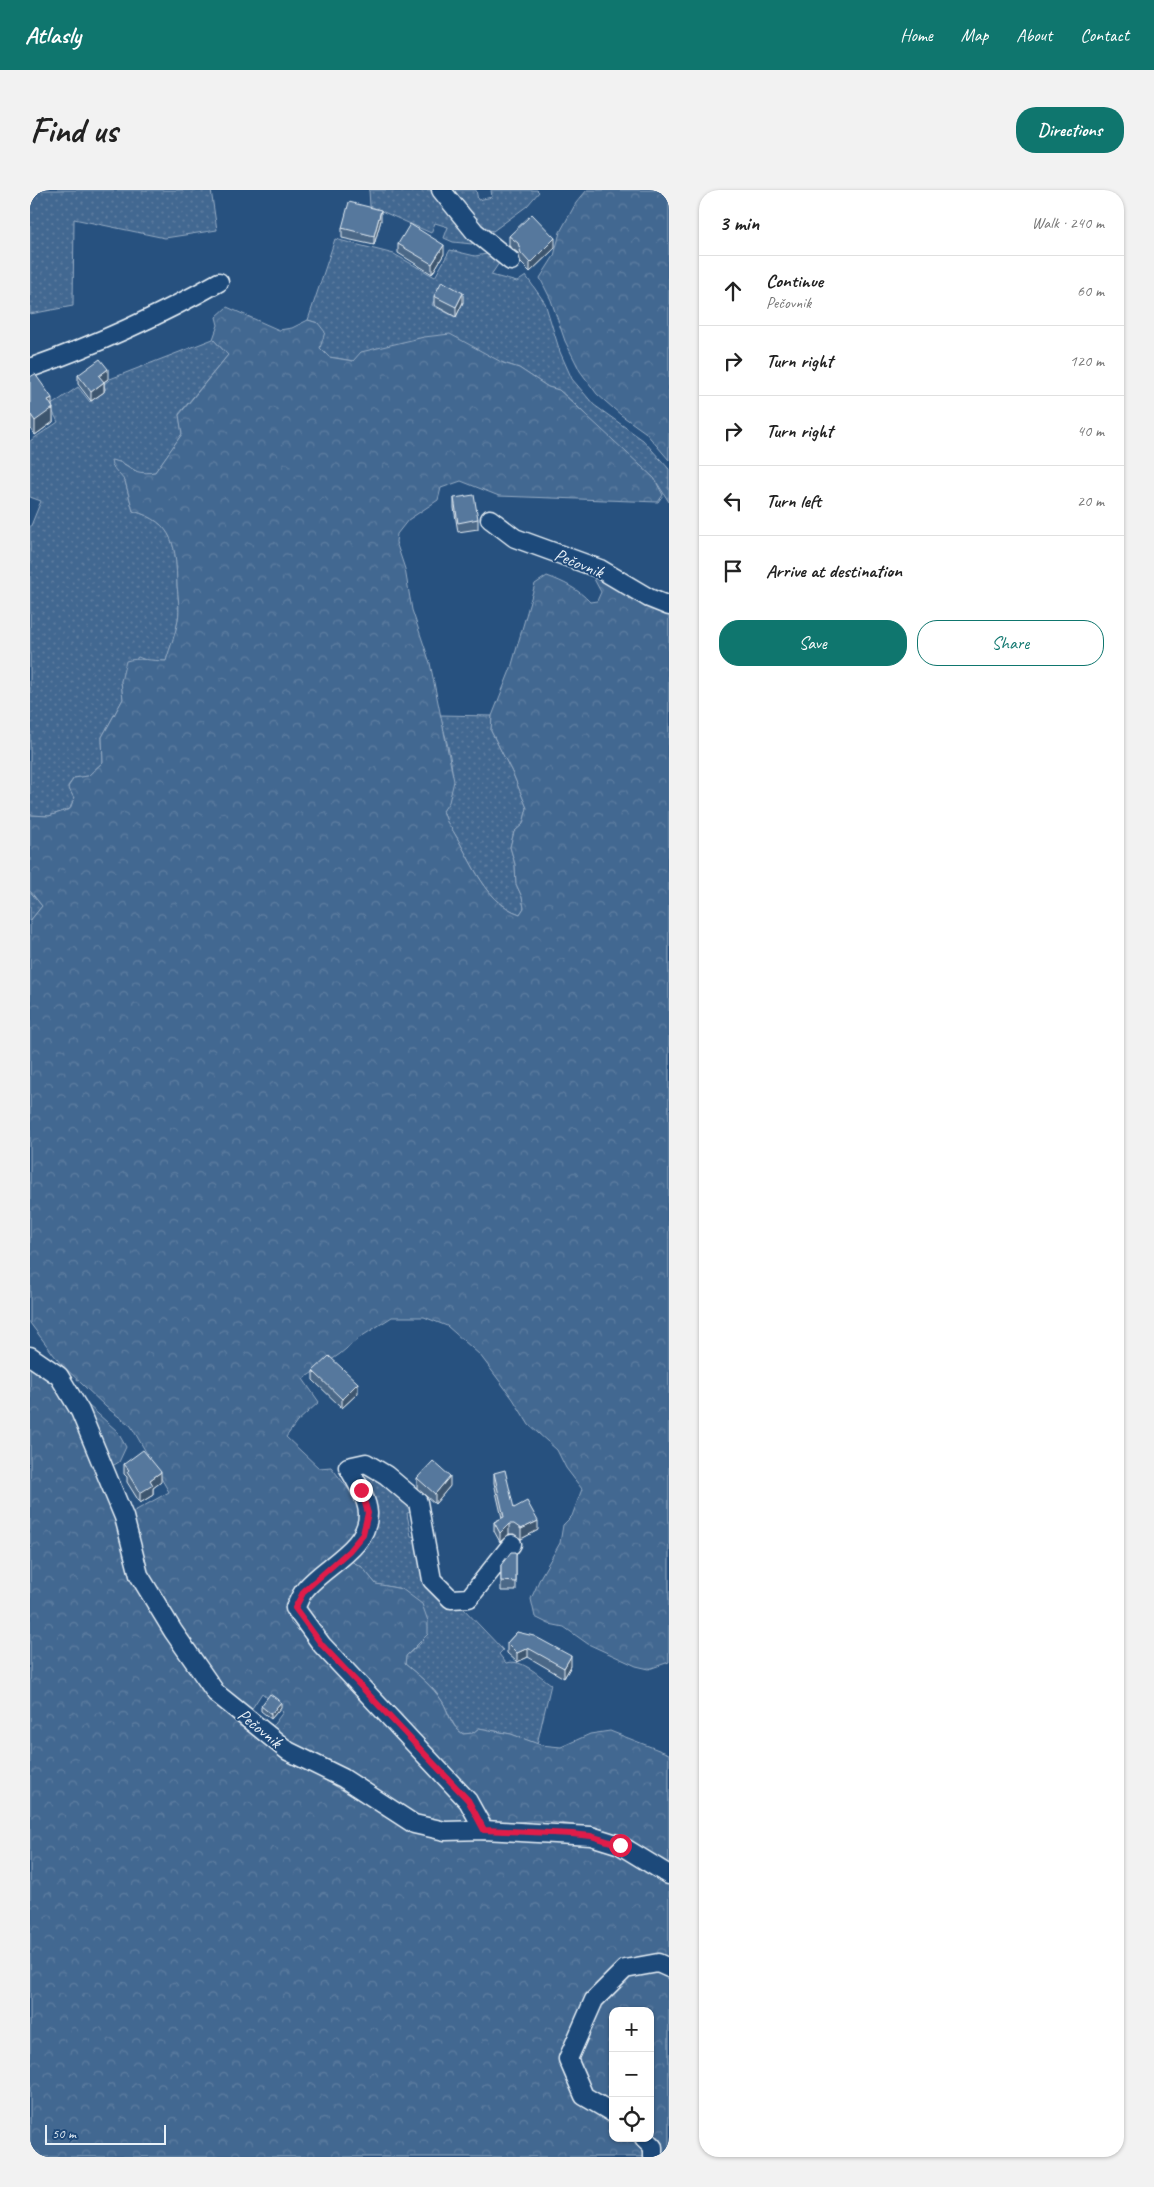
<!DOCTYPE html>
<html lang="en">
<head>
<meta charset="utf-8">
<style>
  body { margin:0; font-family:Caveat,sans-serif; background:#f2f2f2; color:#222 }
  .controls { position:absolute; right:15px; bottom:15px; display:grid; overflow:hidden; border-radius:10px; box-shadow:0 1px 4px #0004 }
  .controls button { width:45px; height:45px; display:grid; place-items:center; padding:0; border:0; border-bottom:1px solid #e0e0e0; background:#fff; color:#222; font:25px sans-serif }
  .scale { position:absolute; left:15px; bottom:12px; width:121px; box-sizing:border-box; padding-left:5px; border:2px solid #e8f1f8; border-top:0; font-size:14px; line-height:18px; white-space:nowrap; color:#e8f1f8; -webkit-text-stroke:4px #1f4a7a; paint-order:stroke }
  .stop { position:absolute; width:15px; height:15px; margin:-11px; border:4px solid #e11d48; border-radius:50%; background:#fff }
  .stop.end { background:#e11d48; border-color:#fff; box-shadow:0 1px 5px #0008 }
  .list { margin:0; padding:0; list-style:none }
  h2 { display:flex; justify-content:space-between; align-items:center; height:65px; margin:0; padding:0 20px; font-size:21px }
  h2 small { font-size:16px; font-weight:400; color:#767676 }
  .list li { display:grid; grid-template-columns:32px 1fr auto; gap:15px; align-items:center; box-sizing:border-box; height:70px; padding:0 20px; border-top:1px solid #e0e0e0 }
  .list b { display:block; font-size:19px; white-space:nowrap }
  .list p { margin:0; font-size:16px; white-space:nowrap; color:#767676 }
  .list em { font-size:16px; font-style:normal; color:#767676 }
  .actions { display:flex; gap:10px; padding:15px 20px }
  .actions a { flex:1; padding:11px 0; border:1px solid #0f766e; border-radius:20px; text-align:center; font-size:18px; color:#0f766e }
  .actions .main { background:#0f766e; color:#fff }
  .icon { flex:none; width:28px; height:28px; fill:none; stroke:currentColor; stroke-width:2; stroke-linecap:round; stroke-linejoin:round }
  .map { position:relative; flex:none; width:639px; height:1967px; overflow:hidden; border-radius:20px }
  header { display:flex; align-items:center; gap:30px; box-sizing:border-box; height:70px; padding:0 25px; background:#0f766e; color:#fff }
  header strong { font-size:24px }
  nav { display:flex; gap:28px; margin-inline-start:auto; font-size:18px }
  .intro { display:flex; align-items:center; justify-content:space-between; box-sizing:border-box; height:120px; padding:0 30px }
  h1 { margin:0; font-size:35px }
  .button { padding:12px 22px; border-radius:20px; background:#0f766e; color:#fff; font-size:18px; font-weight:700 }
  main { display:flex; gap:30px; padding:0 30px }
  aside { flex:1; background:#fff; border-radius:20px; box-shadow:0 1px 4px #0004 }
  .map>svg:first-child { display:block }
</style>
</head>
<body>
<header>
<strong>Atlasly</strong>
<nav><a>Home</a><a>Map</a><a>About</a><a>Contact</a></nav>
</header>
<div class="intro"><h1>Find us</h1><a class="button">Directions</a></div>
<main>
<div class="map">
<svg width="639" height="1967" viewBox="0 0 639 1967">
  <defs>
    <pattern id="grass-dots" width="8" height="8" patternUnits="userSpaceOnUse" patternTransform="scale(1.25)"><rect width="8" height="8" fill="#436891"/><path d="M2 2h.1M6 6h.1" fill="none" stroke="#5e7ea1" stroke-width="1.8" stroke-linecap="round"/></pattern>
    <pattern id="forest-crowns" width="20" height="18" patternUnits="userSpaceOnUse" patternTransform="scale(1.25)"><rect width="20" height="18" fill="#436891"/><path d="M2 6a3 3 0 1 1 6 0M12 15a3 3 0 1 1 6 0" fill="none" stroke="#5e7ea1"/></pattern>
  </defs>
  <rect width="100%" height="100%" fill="#27517f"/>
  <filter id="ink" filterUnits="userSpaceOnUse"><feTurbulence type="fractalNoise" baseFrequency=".02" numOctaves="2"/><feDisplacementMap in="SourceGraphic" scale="10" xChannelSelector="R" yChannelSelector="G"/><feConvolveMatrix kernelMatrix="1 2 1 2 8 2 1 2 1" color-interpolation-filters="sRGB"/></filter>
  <g filter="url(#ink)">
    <g fill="url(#grass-dots)" stroke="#96acc4" fill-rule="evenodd">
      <path d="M0 0H181L187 40 135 48 44 29 43 116 0 124Z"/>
      <path d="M339 0H405L445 48 442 54 423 52 414 48 418 37 405 33 401 43 340 16Z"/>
      <path d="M415 0H446L448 10 462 7 461 0H507L509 2 497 16 463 41C441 37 429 17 415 0Z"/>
      <path d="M305 49 364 64 405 87 420 60 445 66 463 63 471 70 461 85 487 92 496 86 515 113 530 162 542 189 564 215 613 250 639 279V312L624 288 578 247 545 214 529 200 518 197 489 178 394 147 324 171 299 167 290 158 288 133 278 130ZM410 100 433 113 425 127 402 115Z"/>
      <path d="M183 149 198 165 149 224 152 244 125 282 111 284 91 272 81 271 95 291 103 321C145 332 146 358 147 395 148 406 150 419 148 430 146 443 140 458 136 471H118L108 467 91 491 93 509 72 547 73 572 58 586 44 588 38 596 44 608 40 619 19 626 0 625V338L11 311 0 307V251L28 232 20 216 48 197 60 212 76 199 73 195 80 189Z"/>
      <path d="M410 525 462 526 461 541 483 584 497 618 493 634 484 642 480 657 485 674 486 694 492 707 494 718 490 724C452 712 439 662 417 632L413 621C432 593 417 556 410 525Z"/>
      <path d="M0 701 12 716 0 731Z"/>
      <path d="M341 1281 387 1321 377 1323 381 1346 392 1348 412 1408 432 1417 473 1460 469 1464 476 1473C492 1468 509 1486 521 1494L507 1554 481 1544 449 1538 443 1543 433 1544C421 1536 419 1522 412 1511 403 1496 388 1485 375 1474L376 1466 391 1453 372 1399 346 1394 332 1377 317 1369 324 1283Z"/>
    </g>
    <g fill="url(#forest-crowns)" stroke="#96acc4" fill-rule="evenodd">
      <path d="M557 0H639V270L615 242 591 225 567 204 550 181 535 151 521 110 510 88 524 66 530 42 546 13Z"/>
      <path d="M197 117 249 140 262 138 278 130 288 133 295 142 290 158 299 167 323 171 331 162 394 147 420 144 473 173 489 178 518 197 529 200 624 288 633 305 628 312 469 306 431 291 411 298 408 310 378 330 367 344 366 352 375 379 382 420 400 473 424 591 419 612 413 621 417 632C439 662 452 712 490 724L494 718 492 707 486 694 485 674 480 657 484 642 493 634 497 618 483 584 461 541 462 526 481 478 505 394 517 386C534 392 548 399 560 412L567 411 571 402 564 389 569 382 639 417V1472L619 1479 606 1476 558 1454 534 1437 519 1434 505 1427 501 1409 511 1386 530 1353 533 1335 542 1326 552 1299 536 1278 527 1260 499 1235 483 1209 450 1165 417 1136 394 1127H362L329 1148 310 1164 273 1189 289 1212 267 1232 256 1247 289 1278 301 1277 331 1315V1337L258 1418 261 1433 295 1465 436 1615 440 1628 433 1636 387 1627 239 1541 253 1522 232 1503 217 1526 190 1496 115 1385 101 1323 139 1302 101 1236 76 1217 30 1173 0 1133V731L12 716 0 701V625L19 626 40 619 44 608 38 597 44 588 58 586 73 572 72 547 93 509 91 491 96 471C109 467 122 471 136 471 140 457 146 443 148 430 150 419 148 406 147 395 146 358 145 332 103 321L95 291 82 276 81 270C102 273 99 286 125 282L152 244 149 225 198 165 183 149 188 135 186 127Z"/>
      <path d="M0 1159 21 1182 87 1241 96 1257 89 1272 74 1281 91 1342 181 1505 209 1535 234 1554 383 1642 547 1650 578 1658 639 1693V1967H0ZM583 1821H620V1948H583Z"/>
      <path d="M317 1369 332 1377 346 1394 372 1399 392 1414 398 1431V1444L376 1466 375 1474C388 1485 402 1496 412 1511 419 1522 420 1536 433 1544L443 1543 449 1538 481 1544 511 1555 531 1557 560 1544 580 1541 639 1564V1677C630 1670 621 1663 611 1657 581 1640 541 1633 507 1631 492 1630 477 1636 462 1631L272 1429 276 1403Z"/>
    </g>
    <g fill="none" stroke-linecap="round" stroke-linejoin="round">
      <defs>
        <g id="minor">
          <path d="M411 0 445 42 481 71"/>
          <path d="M0 178C65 155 129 126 189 92"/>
          <path d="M460 329 485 348 570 379 619 408 639 416"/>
          <path d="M0 1166 29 1186 50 1221 94 1327 109 1385 143 1441 186 1503 258 1561 313 1588 384 1634 415 1641 454 1640 561 1646 590 1655 639 1685"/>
          <path d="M454 1640 438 1611 292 1455 265 1418C268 1413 270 1406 274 1401 293 1376 339 1359 338 1323 337 1307 325 1290 318 1277L336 1273 356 1285 388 1312 402 1390 421 1409 439 1408 482 1354"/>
          <path d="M583 1923 554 1906 538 1869 564 1810 595 1779 628 1773 639 1778"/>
          <path d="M614 1948 623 1957V1967"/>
        </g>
      </defs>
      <use href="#minor" stroke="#e8f1f8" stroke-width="21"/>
      <use href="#minor" stroke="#1f4a7a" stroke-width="18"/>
    </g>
    <g fill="#4b6787" stroke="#e8f1f8">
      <path d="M351 30 344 55 312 48V38Z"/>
      <path d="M479 46 525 58 500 82 491 73 488 63 479 56Z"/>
      <path d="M368 54 414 64 402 84 368 63Z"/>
      <path d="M404 106 433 112 426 127 404 115Z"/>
      <path d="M48 185 78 189 74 192V202L61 211 48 194Z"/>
      <path d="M0 187 22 216 23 232 5 245 1 239 0 240Z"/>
      <path d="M424 308 448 329V339L428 342 424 318Z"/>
      <path d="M283 1181 328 1203 312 1218 283 1190Z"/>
      <path d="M94 1274 131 1292 123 1298V1305L110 1313 97 1292V1287L94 1284Z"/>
      <path d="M464 1283 484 1318 508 1340 491 1349 484 1344H479L470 1352 464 1341V1332L472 1328 464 1293Z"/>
      <path d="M387 1288 420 1296 405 1314 387 1298Z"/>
      <path d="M486 1362V1401H471V1375Z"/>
      <path d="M487 1442 541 1476 534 1488 498 1467 487 1472 477 1463V1453Z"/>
      <path d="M231 1516 251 1517 241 1529 231 1521Z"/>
    </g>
    <g fill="#3d546e" stroke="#e8f1f8">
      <path d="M351 20V30L344 55V46Z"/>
      <path d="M525 48V58L500 82V73Z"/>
      <path d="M414 55V64L402 84V74Z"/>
      <path d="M433 103V112L426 127V117Z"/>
      <path d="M78 179V189L69 195V186Z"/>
      <path d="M74 192V202L61 211V202Z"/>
      <path d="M22 208V220L23 218V232L5 245V231L18 210Z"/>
      <path d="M0 225H1V239L0 240Z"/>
      <path d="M328 1193V1203L312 1218V1209Z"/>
      <path d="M131 1282V1292L123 1298V1305L110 1313V1303L120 1290Z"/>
      <path d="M420 1286V1296L405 1314V1304Z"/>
      <path d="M508 1331V1340L491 1349V1339Z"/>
      <path d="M479 1334V1344L470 1352V1343Z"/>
      <path d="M498 1458V1467L487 1472V1463Z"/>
      <path d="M541 1466V1476L534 1488V1478Z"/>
      <path d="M251 1512V1517L241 1529V1524Z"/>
    </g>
    <g fill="#57789d" stroke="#e8f1f8">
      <path d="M319 12 351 20 344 46 312 38Z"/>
      <path d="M502 24 525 48 500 73 491 63 488 53 479 46Z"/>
      <path d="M380 34 414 55 402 74 368 54Z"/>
      <path d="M412 91 433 103 426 117 404 106Z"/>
      <path d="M70 169 78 179 69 186 74 192 61 202 48 185Z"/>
      <path d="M5 184 22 208 18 210 23 218 5 231 1 225H0V187Z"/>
      <path d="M444 305 448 329 428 333 424 308Z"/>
      <path d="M299 1166 328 1193 312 1209 283 1181Z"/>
      <path d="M113 1260 131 1282 120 1290 123 1295 110 1303 97 1282 99 1280 94 1274Z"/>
      <path d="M403 1271 420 1286 405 1304 387 1288Z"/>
      <path d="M475 1280 484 1318 497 1311 508 1331 491 1339 484 1334H479L470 1343 464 1332 474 1327 464 1283Z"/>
      <path d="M481 1362H486V1392L471 1391V1375Z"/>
      <path d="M487 1442 504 1446 541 1466 534 1478 498 1458 487 1463 477 1453Z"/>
      <path d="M240 1504 251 1512 241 1524 231 1516Z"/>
    </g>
  </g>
  <g fill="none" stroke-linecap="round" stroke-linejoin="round" filter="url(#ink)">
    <path stroke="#e11d48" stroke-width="6" d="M331 1300 338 1323 333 1344 319 1361 274 1401 265 1418 292 1455 438 1610 454 1640 542 1644 561 1646 590 1655"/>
  </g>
  <g text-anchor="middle" stroke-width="4" stroke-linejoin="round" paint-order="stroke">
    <g font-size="18" fill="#e8f1f8" stroke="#1f4a7a">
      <text transform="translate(549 373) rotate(22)" y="6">Pečovnik</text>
      <text transform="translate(230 1538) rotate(39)" y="6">Pečovnik</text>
    </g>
  </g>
</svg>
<div class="controls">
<button>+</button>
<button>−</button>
<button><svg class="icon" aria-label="locate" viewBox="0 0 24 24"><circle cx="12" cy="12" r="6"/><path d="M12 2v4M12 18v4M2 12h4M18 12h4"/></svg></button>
</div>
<div class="scale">50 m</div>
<div class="stop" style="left:590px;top:1655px"></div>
<div class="stop end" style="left:331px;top:1300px"></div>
</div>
<aside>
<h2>3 min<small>Walk · 240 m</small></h2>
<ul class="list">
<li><svg class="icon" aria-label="ahead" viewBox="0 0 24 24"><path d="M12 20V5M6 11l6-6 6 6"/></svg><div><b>Continue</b><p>Pečovnik</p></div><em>60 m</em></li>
<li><svg class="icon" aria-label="right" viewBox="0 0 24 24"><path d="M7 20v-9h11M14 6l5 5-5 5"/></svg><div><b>Turn right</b></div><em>120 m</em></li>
<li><svg class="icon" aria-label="right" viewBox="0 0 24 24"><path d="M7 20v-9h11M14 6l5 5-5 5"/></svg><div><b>Turn right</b></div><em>40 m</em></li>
<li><svg class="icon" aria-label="left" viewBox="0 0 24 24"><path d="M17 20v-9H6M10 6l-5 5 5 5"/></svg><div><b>Turn left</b></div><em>20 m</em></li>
<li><svg class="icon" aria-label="arrive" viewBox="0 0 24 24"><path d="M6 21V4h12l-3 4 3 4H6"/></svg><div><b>Arrive at destination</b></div></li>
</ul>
<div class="actions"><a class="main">Save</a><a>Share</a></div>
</aside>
</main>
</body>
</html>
